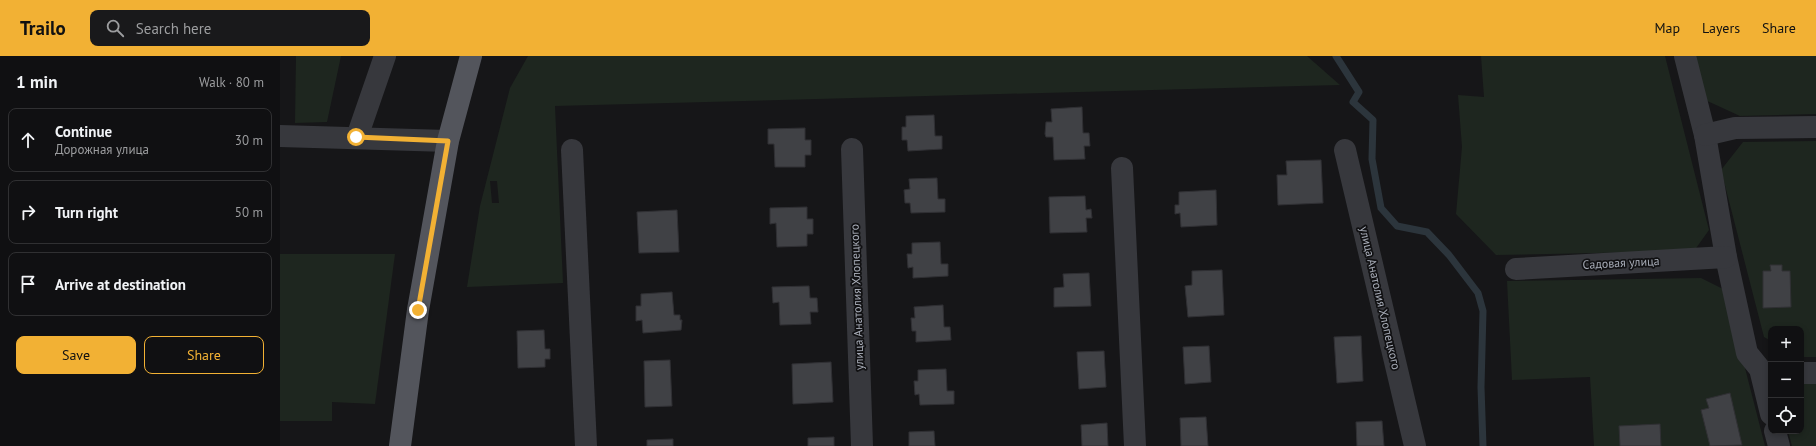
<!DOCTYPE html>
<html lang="en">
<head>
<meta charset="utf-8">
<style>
  body { margin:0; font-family:"PT Sans",sans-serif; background:#19191b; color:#f1f3f6 }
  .controls { position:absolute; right:12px; bottom:12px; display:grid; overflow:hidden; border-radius:8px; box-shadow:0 2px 6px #0003 }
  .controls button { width:36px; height:36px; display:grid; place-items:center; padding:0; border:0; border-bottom:1px solid #303032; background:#101012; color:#f1f3f6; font:20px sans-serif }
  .stop { position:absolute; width:12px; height:12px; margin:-9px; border:3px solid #f2b134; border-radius:50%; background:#fff }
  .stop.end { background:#f2b134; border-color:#fff; box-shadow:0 1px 4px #0008 }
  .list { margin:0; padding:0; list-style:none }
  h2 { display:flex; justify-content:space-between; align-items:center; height:52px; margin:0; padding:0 16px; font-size:17px }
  h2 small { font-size:13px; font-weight:400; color:#9c9d9f }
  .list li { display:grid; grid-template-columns:26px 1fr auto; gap:12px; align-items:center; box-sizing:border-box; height:64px; margin:0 8px 8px; padding:0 8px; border:1px solid #303032; border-radius:8px }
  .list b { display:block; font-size:15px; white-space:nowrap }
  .list p { margin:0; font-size:13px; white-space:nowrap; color:#9c9d9f }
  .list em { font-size:13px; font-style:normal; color:#9c9d9f }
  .actions { display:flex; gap:8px; padding:12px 16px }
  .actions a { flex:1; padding:9px 0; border:1px solid #f2b134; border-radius:8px; text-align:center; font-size:14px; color:#f2b134 }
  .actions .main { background:#f2b134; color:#111 }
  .icon { flex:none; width:22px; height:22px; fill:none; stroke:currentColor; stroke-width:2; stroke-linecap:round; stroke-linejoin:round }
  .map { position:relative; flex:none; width:1536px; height:390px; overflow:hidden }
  header { display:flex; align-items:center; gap:24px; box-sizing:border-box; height:56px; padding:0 20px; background:#f2b134; color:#111 }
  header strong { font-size:19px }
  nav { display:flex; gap:22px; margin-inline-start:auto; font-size:14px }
  .search { width:280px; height:36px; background:#19191b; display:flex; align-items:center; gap:10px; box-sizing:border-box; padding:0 14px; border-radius:8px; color:#9c9d9f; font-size:15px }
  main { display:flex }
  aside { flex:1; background:#101012 }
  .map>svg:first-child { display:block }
</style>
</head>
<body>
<header>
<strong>Trailo</strong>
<div class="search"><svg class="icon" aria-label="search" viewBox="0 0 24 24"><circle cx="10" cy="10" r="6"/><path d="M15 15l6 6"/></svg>Search here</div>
<nav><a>Map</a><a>Layers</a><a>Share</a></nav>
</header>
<main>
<aside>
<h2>1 min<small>Walk · 80 m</small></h2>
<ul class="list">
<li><svg class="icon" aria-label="ahead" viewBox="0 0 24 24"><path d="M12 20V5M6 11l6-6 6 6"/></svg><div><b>Continue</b><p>Дорожная улица</p></div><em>30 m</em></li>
<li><svg class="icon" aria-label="right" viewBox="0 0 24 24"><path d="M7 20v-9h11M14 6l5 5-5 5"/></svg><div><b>Turn right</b></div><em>50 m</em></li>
<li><svg class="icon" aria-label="arrive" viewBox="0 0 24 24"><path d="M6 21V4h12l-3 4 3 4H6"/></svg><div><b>Arrive at destination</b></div></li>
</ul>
<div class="actions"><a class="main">Save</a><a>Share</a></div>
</aside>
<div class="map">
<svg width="1536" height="390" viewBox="0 0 1536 390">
  <rect width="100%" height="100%" fill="#161618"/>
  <g fill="#1e261f" fill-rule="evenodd">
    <path d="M16 0H61L47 66 15 67Z"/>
    <path d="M248 0H1027L1060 29 275 50 283 227 187 231 200 150 230 32ZM210 125H217L219 147H212Z"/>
    <path d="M1201 0H1385L1429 174 1414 195 1216 199 1176 158 1182 91 1178 39 1204 41Z"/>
    <path d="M1412 0H1536V58L1460 60 1423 43Z"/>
    <path d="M1536 85V301H1521V273H1491V285L1484 281 1441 114 1463 86Z"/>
    <path d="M0 198H115L95 348 52 346V365H0Z"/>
    <path d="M1421 222 1445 234 1485 390H1314L1310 321 1232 324 1227 225Z"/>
    <path d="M1522 327H1536V390H1512L1508 375H1521Z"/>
  </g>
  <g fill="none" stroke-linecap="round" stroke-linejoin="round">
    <path stroke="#2c353c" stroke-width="7" d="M1056 0 1079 36 1073 46 1093 64 1092 103 1101 152 1117 170 1147 176 1169 199 1198 237 1203 255 1201 331 1203 390"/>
  </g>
  <g fill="#404145" stroke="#303034">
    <path d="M802 51 803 77H809L810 90H804L805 103 774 104 773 81H766L765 78 766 66H772L771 53Z"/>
    <path d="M654 59 655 80H662V93L628 95 627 84H622V71H626V60Z"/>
    <path d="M525 72V84H531V99H525V111H495L494 88H488V73Z"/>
    <path d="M1041 104 1043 147 998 149 997 119H1007L1006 105Z"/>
    <path d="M657 122 658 143H665V156L631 157 630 147H625L624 134 630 133 629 123Z"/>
    <path d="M936 134 937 169 901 171 900 157 895 158V149H899V136Z"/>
    <path d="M805 140 806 154 811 153 812 162H806L807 176 770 177 769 141Z"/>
    <path d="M527 151V163H533V178H527V190L497 191 496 167 490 168V152Z"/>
    <path d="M397 154 399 196 359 197 357 156Z"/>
    <path d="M660 186 661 208H668V220L633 222V211L628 212 627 198H632V187Z"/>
    <path d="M1490 209H1502V215H1510L1511 251 1483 252V215H1491Z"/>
    <path d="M942 214 944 259 908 261 905 230 912 229V215Z"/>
    <path d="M809 217 811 250 774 251V232L784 231 783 218Z"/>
    <path d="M529 230 530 242H537L538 256H530L531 268 500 269 499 246 493 247 492 231Z"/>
    <path d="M392 236 394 259H400V264H402L401 274 363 277 362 264 356 265V250H361V238Z"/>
    <path d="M663 249 664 271H670L671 284 636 286V275H632L631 262H635L634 251Z"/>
    <path d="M264 274 265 293H270V303H265V311L238 312 237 275Z"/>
    <path d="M1081 280 1083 325 1057 327 1054 281Z"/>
    <path d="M929 290 931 326 905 328 903 291Z"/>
    <path d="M824 295 826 331 799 333 797 296Z"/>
    <path d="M390 304 392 350 365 351 364 305Z"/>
    <path d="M551 306 553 346 513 348 512 308Z"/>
    <path d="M666 313 667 335H674V348L640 349 639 338 635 339 634 325H638V314Z"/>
    <path d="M1450 337 1462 389 1430 390 1421 354 1429 352 1426 343Z"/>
    <path d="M926 361 928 390H901L900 362Z"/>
    <path d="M1102 365 1104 390H1077L1076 366Z"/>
    <path d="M827 367 828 390H802L801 369Z"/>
    <path d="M1380 368 1381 390H1340L1339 370Z"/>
    <path d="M654 375 655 390H629V376Z"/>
    <path d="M554 381V390H528V382Z"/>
    <path d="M393 383V390H367V384Z"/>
  </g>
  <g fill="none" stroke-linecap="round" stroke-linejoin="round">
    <g stroke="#37383d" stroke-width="22">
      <path d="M1405 0 1425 79 1446 201 1467 297 1480 313 1491 358"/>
      <path d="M1425 79 1455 72 1536 71"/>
      <path d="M0 80 168 85"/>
      <path d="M77 81 105 0"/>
      <path d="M572 93 582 390"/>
      <path d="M292 94 306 390"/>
      <path d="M1065 94 1135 390"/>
      <path d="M842 112 855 390"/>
      <path d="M1236 213 1446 201"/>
      <path d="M1521 317H1536"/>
      <path d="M1495 375 1499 390"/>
    </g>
    <path stroke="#53555c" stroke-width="22" d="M120 390 138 254 168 85 191 0"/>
  </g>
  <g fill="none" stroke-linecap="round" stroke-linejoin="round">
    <path stroke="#f2b134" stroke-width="5" d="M76 81 168 85 138 254"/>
  </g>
  <g text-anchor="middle" stroke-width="3.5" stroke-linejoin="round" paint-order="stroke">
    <g font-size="12" fill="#a8adb8" stroke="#111113">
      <text transform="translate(1341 207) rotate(-3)" y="4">Садовая улица</text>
      <text transform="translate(577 241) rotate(-92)" y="4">улица Анатолия Хлопецкого</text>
      <text transform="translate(1100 242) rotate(77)" y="4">улица Анатолия Хлопецкого</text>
    </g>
  </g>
</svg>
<div class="controls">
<button>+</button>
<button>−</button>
<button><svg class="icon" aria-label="locate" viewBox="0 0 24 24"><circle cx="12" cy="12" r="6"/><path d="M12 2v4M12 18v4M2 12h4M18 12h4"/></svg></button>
</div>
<div class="stop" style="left:76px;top:81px"></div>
<div class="stop end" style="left:138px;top:254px"></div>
</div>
</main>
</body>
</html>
